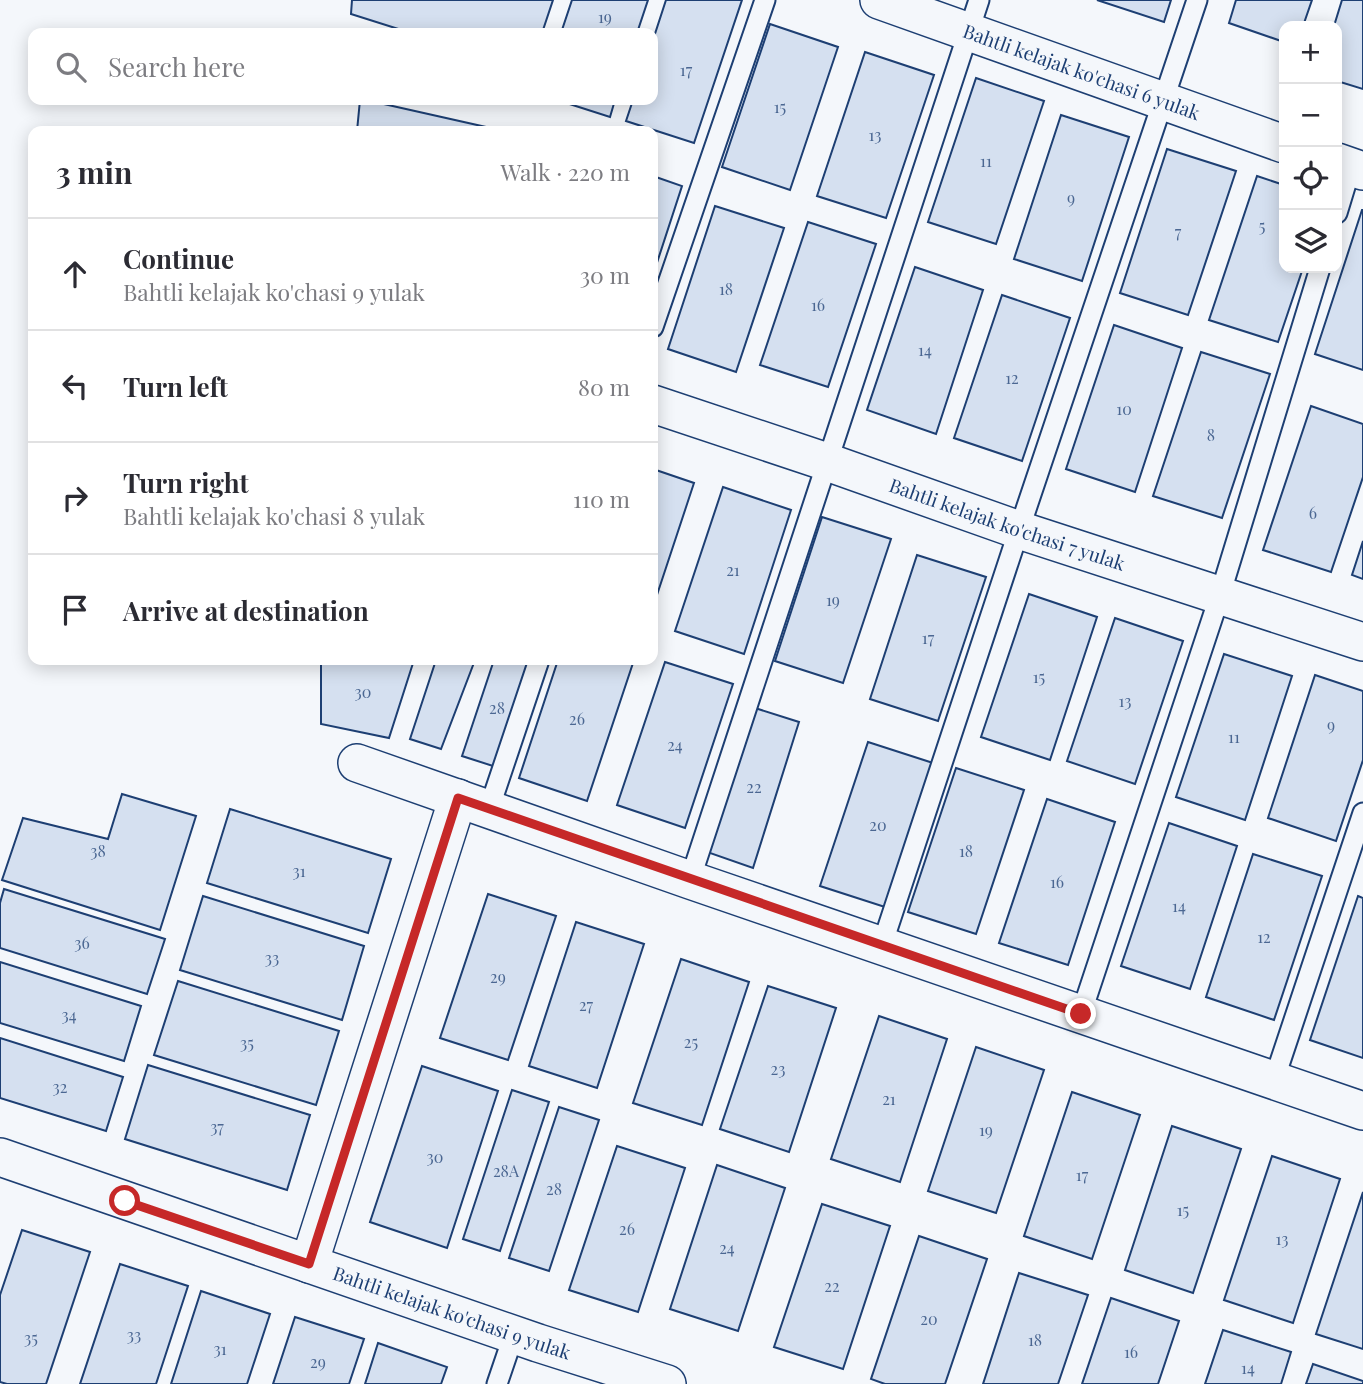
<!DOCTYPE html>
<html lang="en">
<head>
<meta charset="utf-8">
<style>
  body { margin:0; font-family:"Playfair Display",serif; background:#f7f7f7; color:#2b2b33 }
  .controls { position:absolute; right:21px; top:21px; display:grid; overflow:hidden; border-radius:14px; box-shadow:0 4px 18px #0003 }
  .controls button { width:63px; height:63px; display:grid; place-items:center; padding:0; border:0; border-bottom:2px solid #e1e1e2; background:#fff; color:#2b2b33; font:35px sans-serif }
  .stop { position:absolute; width:21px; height:21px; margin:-16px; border:5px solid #c62828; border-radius:50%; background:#fff }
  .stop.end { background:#c62828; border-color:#fff; box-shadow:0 2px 7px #0008 }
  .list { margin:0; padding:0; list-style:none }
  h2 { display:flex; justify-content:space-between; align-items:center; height:91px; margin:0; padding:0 28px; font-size:30px }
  h2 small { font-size:23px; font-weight:400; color:#7c7c81 }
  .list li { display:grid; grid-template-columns:46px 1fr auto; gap:21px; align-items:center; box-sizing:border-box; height:112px; padding:0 28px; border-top:2px solid #e1e1e2 }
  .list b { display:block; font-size:26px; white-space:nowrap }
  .list p { margin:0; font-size:23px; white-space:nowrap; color:#7c7c81 }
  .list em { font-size:23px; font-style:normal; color:#7c7c81 }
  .icon { flex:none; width:38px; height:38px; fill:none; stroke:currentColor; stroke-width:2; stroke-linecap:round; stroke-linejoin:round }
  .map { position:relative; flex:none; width:1363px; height:1384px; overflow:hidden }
  .search { position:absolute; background:#fff; box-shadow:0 4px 18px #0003; left:28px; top:28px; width:630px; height:77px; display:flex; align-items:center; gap:18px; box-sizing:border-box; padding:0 24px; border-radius:14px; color:#7c7c81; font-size:26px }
  .panel { position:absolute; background:#fff; box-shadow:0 4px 18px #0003; left:28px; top:126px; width:630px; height:539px; border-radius:14px }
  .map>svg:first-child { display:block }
</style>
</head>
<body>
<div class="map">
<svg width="1363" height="1384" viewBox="0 0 1363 1384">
  <rect width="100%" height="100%" fill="#f4f7fb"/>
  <g fill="#d5e0f0" stroke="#1d3f73" stroke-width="2">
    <path d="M352 0H553L542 33H411L351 14Z"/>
    <path d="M572 0H648L637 33H561Z"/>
    <path d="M666 0H742L694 143 626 121 633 100H653V40Z"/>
    <path d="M1097 0H1171L1164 22Z"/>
    <path d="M1236 0H1312L1303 26H1284V42L1229 23Z"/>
    <path d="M1342 0H1363V89L1337 81V26H1334Z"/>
    <path d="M770 24 838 47 790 190 722 167Z"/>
    <path d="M865 52 934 75 886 218 817 196Z"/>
    <path d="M976 78 1044 101 996 244 928 222Z"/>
    <path d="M360 100H366L486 127 484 131H357Z"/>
    <path d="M557 100H615L610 117Z"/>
    <path d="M1061 115 1129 137 1082 281 1014 259Z"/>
    <path d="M1167 149 1236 171 1188 315 1120 293Z"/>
    <path d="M653 176 682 186 653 275Z"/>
    <path d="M1257 176 1284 185V268H1303L1278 342 1209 320Z"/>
    <path d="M715 206 784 228 736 372 668 349Z"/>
    <path d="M1362 210H1363V370L1315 354Z"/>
    <path d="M808 222 876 244 828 387 760 365Z"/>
    <path d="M915 267 983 290 936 434 867 410Z"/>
    <path d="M1002 295 1070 318 1022 461 954 438Z"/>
    <path d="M1114 325 1182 348 1135 492 1066 469Z"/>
    <path d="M1201 352 1270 374 1222 518 1153 496Z"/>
    <path d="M1311 406 1363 424V477L1331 572 1263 550Z"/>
    <path d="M653 469 694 483 653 607Z"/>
    <path d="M723 487 791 510 744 654 675 631Z"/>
    <path d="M822 517 891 539 843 683 775 661Z"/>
    <path d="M1363 541V579L1352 575Z"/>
    <path d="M917 555 986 577 938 721 870 699Z"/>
    <path d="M1029 594 1097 617 1050 760 981 737Z"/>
    <path d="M1115 618 1183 641 1135 784 1067 761Z"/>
    <path d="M1224 654 1292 676 1245 820 1176 797Z"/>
    <path d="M321 660H414L389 738 321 724Z"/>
    <path d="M436 660H475L441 749 410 739Z"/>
    <path d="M494 660H534L493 766 462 756Z"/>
    <path d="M558 660H634L587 801 519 778Z"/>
    <path d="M665 662 733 684 685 828 617 805Z"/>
    <path d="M1315 675 1363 691V760L1336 841 1268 818Z"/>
    <path d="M755 708 799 722 753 868 707 852Z"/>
    <path d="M868 742 936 764 888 908 820 886Z"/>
    <path d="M956 768 1024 790 976 934 908 912Z"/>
    <path d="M122 794 196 816 160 930 2 880 23 818 108 839Z"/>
    <path d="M1047 799 1115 822 1068 965 999 943Z"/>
    <path d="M230 809 391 859 368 933 207 883Z"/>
    <path d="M1169 823 1237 846 1190 989 1121 966Z"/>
    <path d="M1253 854 1322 876 1274 1020 1206 997Z"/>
    <path d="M4 889 165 939 147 994 0 948V903Z"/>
    <path d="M488 894 556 916 508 1060 440 1038Z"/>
    <path d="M203 896 364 946 342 1020 180 970Z"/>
    <path d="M1358 896 1363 898V1058L1310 1040Z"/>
    <path d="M576 922 644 944 597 1088 529 1066Z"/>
    <path d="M681 959 749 982 702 1125 633 1103Z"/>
    <path d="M0 962 141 1006 124 1061 0 1023Z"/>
    <path d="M178 981 339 1031 316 1105 154 1055Z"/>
    <path d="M768 986 836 1008 789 1152 720 1129Z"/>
    <path d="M879 1016 947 1039 900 1182 831 1159Z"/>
    <path d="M0 1038 123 1077 106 1131 0 1098Z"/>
    <path d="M976 1047 1044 1070 996 1213 928 1191Z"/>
    <path d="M148 1065 310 1115 287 1190 125 1139Z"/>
    <path d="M422 1066 498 1091 447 1248 370 1222Z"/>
    <path d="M512 1090 549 1102 500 1251 463 1239Z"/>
    <path d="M1072 1092 1140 1115 1092 1259 1024 1236Z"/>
    <path d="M559 1107 599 1120 549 1271 509 1258Z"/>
    <path d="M1172 1126 1241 1149 1193 1293 1125 1270Z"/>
    <path d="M617 1146 685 1168 638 1312 569 1290Z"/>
    <path d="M1272 1156 1340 1179 1293 1323 1224 1300Z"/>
    <path d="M717 1165 785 1188 738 1331 670 1309Z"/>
    <path d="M1363 1192V1349L1316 1334Z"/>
    <path d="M822 1204 890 1226 843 1369 774 1347Z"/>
    <path d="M22 1230 90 1252 46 1384H7L0 1382V1295Z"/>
    <path d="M919 1236 987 1259 945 1384H885L871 1379Z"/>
    <path d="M120 1264 188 1286 156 1384H80Z"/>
    <path d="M1019 1273 1088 1295 1058 1384H983Z"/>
    <path d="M201 1291 270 1314 247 1384H171Z"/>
    <path d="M1111 1298 1179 1321 1158 1384H1082Z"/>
    <path d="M295 1317 364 1339 349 1384H273Z"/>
    <path d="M1223 1330 1291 1352 1281 1384H1205Z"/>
    <path d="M378 1343 447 1367 441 1384H365Z"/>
    <path d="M1313 1364 1363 1381V1384H1306Z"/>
  </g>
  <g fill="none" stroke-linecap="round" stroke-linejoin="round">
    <defs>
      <g id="lane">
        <path d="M1337 213 1351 167"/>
        <path d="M653 327 765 0"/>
        <path d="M489 809 539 660"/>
        <path d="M690 880 979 0"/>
        <path d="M882 945 1019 530 1197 0"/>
        <path d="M1081 1014 1220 595 1320 268"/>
        <path d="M1274 1080 1363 813"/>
        <path d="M497 1384 514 1334"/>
      </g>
      <g id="street">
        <path id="s1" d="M879 0 1284 144"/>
        <path d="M1337 162 1363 171"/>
        <path id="s2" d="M653 404 827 462 1019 530 1363 642"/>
        <path d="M357 763 690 880 1363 1111"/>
        <path id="s3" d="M0 1157 538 1343 667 1384"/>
        <path d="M309 1264 458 798"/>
      </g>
    </defs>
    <use href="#lane" stroke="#1d3f73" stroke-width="23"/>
    <use href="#street" stroke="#1d3f73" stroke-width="40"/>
    <use href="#lane" stroke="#f4f7fb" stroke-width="19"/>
    <use href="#street" stroke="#f4f7fb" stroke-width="37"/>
  </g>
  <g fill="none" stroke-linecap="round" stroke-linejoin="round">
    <path stroke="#c62828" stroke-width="9" d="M125 1201 309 1264 458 798 1081 1014"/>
  </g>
  <g text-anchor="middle" stroke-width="5" stroke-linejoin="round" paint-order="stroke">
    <g font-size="16" fill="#4b6792">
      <text x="605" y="23">19</text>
      <text x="686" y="76">17</text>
      <text x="780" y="113">15</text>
      <text x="875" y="141">13</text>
      <text x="986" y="167">11</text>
      <text x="1071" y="204">9</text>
      <text x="1262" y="232">5</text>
      <text x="1178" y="238">7</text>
      <text x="726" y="295">18</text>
      <text x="818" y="311">16</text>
      <text x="925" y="356">14</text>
      <text x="1012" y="384">12</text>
      <text x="1124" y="415">10</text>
      <text x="1211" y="441">8</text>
      <text x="1313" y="519">6</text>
      <text x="733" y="576">21</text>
      <text x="833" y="606">19</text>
      <text x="928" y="644">17</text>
      <text x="1039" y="683">15</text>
      <text x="363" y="698">30</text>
      <text x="1125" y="707">13</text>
      <text x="497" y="714">28</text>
      <text x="577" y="725">26</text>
      <text x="1331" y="731">9</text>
      <text x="1234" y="743">11</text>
      <text x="675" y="751">24</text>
      <text x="754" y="793">22</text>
      <text x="878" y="831">20</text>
      <text x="98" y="857">38</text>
      <text x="966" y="857">18</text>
      <text x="299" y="877">31</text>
      <text x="1057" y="888">16</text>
      <text x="1179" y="912">14</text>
      <text x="1264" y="943">12</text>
      <text x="82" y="949">36</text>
      <text x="272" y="964">33</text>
      <text x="498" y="983">29</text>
      <text x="586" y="1011">27</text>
      <text x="69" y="1021">34</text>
      <text x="691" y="1048">25</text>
      <text x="247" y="1049">35</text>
      <text x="778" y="1075">23</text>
      <text x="60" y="1093">32</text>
      <text x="889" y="1105">21</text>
      <text x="217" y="1133">37</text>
      <text x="986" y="1136">19</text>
      <text x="435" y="1163">30</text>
      <text x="506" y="1177">28А</text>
      <text x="1082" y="1181">17</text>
      <text x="554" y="1195">28</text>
      <text x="1183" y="1216">15</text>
      <text x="627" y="1235">26</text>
      <text x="1282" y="1245">13</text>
      <text x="727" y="1254">24</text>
      <text x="832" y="1292">22</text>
      <text x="929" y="1325">20</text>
      <text x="134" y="1341">33</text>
      <text x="31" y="1344">35</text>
      <text x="1035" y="1346">18</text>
      <text x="220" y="1355">31</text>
      <text x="1131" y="1358">16</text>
      <text x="318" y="1368">29</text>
      <text x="1248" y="1374">14</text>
    </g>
    <g font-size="19" fill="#1d3f73" stroke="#f4f7fb">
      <text dy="7" stroke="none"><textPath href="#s1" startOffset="215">Bahtli kelajak ko'chasi 6 yulak</textPath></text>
      <text dy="7" stroke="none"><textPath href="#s2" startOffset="374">Bahtli kelajak ko'chasi 7 yulak</textPath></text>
      <text dy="7" stroke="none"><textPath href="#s3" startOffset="478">Bahtli kelajak ko'chasi 9 yulak</textPath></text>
    </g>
  </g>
</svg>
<div class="controls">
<button>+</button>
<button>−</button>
<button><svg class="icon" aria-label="locate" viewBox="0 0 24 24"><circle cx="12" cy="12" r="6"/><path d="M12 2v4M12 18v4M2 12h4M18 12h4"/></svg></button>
<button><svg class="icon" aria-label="layers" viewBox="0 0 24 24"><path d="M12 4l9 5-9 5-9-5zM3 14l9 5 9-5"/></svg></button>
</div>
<div class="stop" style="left:125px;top:1201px"></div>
<div class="stop end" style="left:1081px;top:1014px"></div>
<div class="search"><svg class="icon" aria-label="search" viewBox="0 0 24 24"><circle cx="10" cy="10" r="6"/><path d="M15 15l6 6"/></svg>Search here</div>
<section class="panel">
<h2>3 min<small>Walk · 220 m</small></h2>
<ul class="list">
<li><svg class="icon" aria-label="ahead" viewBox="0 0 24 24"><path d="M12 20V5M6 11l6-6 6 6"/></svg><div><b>Continue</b><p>Bahtli kelajak ko'chasi 9 yulak</p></div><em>30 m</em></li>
<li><svg class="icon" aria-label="left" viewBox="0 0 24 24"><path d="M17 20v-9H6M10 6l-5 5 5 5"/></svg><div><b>Turn left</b></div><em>80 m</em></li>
<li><svg class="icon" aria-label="right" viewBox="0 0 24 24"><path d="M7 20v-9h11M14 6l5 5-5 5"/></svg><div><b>Turn right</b><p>Bahtli kelajak ko'chasi 8 yulak</p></div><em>110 m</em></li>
<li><svg class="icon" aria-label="arrive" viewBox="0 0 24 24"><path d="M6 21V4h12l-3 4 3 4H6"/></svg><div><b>Arrive at destination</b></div></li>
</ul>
</section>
</div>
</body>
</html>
